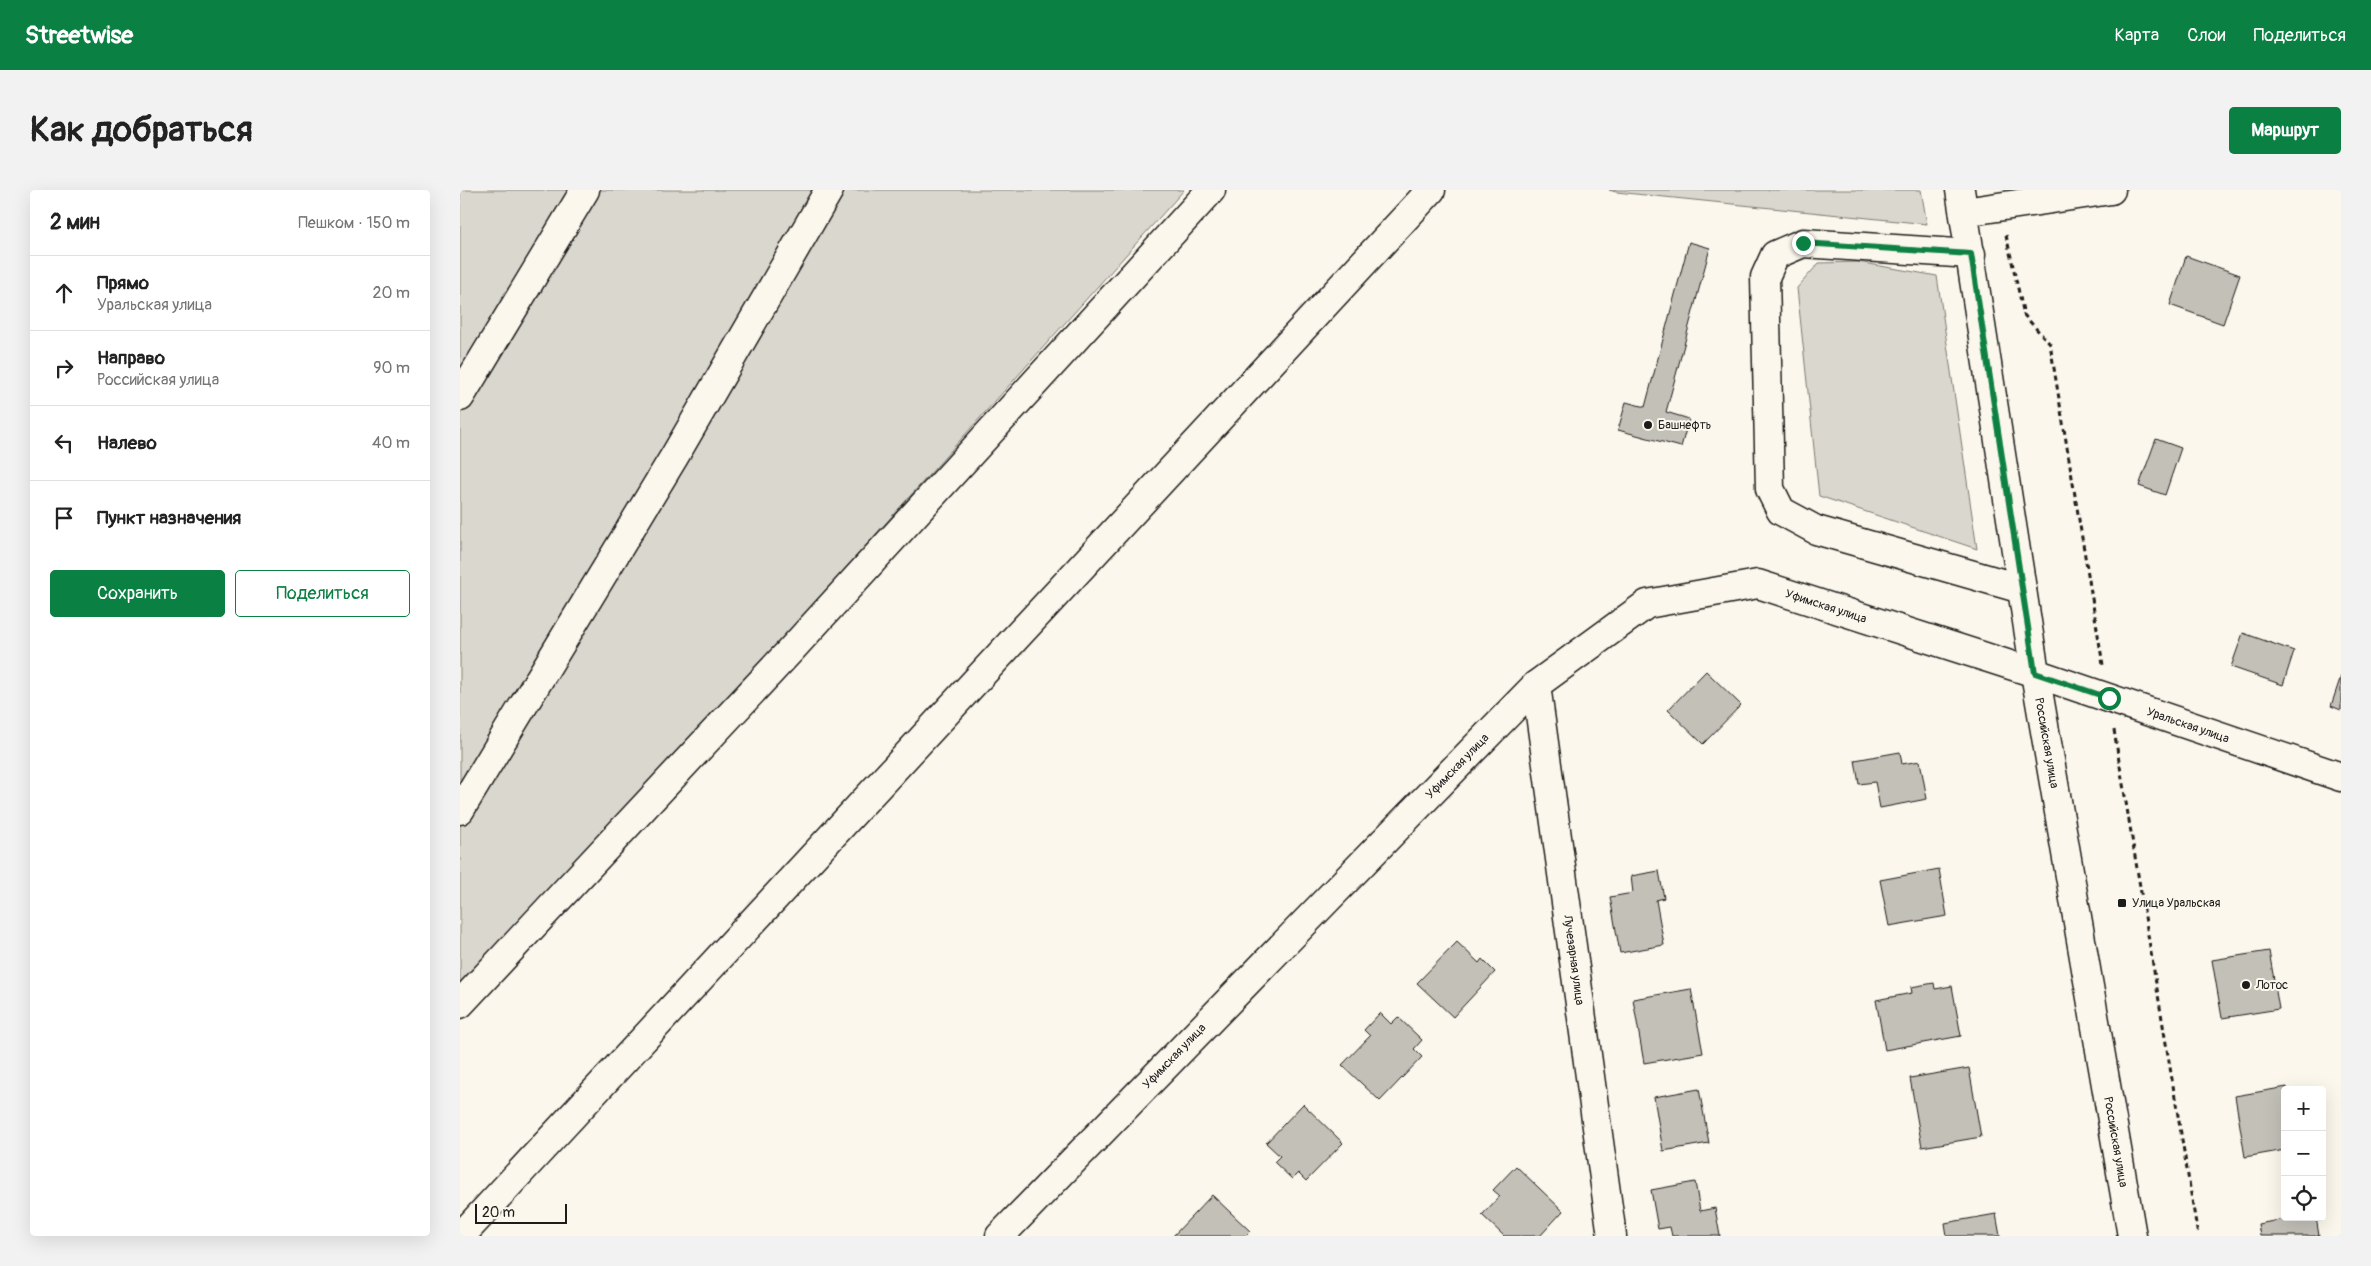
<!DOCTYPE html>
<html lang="ru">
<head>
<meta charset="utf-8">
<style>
  body { margin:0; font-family:Pangolin,sans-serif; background:#f2f2f2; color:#222 }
  .controls { position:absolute; right:15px; bottom:15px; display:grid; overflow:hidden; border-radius:5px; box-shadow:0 5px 20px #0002 }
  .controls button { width:45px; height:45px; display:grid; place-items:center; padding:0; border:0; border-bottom:1px solid #e0e0e0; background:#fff; color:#222; font:25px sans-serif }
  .scale { position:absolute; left:15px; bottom:12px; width:92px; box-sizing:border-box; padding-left:5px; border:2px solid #1c1c1c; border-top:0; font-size:14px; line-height:18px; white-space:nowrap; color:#1c1c1c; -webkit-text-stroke:4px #fbf7ec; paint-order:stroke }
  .stop { position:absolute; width:15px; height:15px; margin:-11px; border:4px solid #0b8043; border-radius:50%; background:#fff }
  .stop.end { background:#0b8043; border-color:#fff; box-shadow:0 1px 5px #0008 }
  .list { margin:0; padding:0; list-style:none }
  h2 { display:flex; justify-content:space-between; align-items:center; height:65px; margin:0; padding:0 20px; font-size:21px }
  h2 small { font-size:16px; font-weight:400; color:#767676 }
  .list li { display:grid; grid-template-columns:32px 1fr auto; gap:15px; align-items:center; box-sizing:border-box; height:75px; padding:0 20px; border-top:1px solid #e0e0e0 }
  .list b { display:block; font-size:19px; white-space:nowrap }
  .list p { margin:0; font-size:16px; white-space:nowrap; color:#767676 }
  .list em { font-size:16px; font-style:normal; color:#767676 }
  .actions { display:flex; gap:10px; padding:15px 20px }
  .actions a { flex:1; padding:11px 0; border:1px solid #0b8043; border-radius:5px; text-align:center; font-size:18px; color:#0b8043 }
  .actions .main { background:#0b8043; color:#fff }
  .icon { flex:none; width:28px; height:28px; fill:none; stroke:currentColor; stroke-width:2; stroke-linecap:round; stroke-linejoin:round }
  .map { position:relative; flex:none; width:1881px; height:1046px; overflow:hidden; border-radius:5px }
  header { display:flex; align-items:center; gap:30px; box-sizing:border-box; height:70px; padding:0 25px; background:#0b8043; color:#fff }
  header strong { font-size:24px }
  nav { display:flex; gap:28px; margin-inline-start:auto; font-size:18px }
  .intro { display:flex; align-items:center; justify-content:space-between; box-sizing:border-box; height:120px; padding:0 30px }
  h1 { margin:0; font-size:35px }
  .button { padding:12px 22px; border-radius:5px; background:#0b8043; color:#fff; font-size:18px; font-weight:700 }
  main { display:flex; gap:30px; padding:0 30px }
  aside { flex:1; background:#fff; border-radius:5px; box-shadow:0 5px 20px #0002 }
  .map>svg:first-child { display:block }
</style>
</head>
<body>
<header>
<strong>Streetwise</strong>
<nav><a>Карта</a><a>Слои</a><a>Поделиться</a></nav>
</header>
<div class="intro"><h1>Как добраться</h1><a class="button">Маршрут</a></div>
<main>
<aside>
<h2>2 мин<small>Пешком · 150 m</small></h2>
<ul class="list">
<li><svg class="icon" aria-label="ahead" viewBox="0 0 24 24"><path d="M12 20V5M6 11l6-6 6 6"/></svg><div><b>Прямо</b><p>Уральская улица</p></div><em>20 m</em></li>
<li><svg class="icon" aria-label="right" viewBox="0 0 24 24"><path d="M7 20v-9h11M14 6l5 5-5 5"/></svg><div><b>Направо</b><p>Российская улица</p></div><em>90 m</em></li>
<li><svg class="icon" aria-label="left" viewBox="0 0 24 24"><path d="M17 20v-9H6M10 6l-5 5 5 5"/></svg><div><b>Налево</b></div><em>40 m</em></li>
<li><svg class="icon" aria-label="arrive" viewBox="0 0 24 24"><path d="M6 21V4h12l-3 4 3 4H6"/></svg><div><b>Пункт назначения</b></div></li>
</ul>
<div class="actions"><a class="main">Сохранить</a><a>Поделиться</a></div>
</aside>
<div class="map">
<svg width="1881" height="1046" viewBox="0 0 1881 1046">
  <rect width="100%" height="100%" fill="#fbf7ec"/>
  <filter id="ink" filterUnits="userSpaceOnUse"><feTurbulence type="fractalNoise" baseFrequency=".02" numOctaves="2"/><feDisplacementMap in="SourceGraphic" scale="10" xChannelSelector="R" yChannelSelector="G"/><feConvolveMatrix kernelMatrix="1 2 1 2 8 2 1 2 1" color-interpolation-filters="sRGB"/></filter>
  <g filter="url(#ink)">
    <g fill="#dad7ce" stroke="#7b7a75">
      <path d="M0 0H724L0 809Z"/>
      <path d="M1149 0H1461L1467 34 1156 2Z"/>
      <path d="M1398 72 1477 86 1517 359 1359 306 1337 98 1359 73Z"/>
    </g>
    <g fill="#c3c0b8" stroke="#1c1c1c">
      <path d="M1229 52 1250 58 1206 222 1229 229 1221 257 1158 240 1166 212 1185 217Z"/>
      <path d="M1726 66 1780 85 1763 134 1710 115Z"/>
      <path d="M1696 249 1721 258 1705 305 1679 296Z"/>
      <path d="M1783 443 1834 461 1823 495 1771 477Z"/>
      <path d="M1246 481 1281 515 1243 554 1208 520Z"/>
      <path d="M1881 486V520L1871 516Z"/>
      <path d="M1440 562 1442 574 1460 571 1467 609 1420 618 1415 592 1399 594 1395 570Z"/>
      <path d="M1479 679 1487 726 1429 736 1420 690Z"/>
      <path d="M1199 681 1204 708 1196 710 1204 755 1160 763 1150 707 1173 703 1171 686Z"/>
      <path d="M997 752 1019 773 1022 769 1035 782 993 827 957 793Z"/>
      <path d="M1809 761 1819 819 1762 828 1752 770Z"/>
      <path d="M1474 793 1475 799 1492 796 1501 846 1425 860 1416 810 1452 803 1451 797Z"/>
      <path d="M1231 799 1243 863 1184 873 1173 809Z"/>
      <path d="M920 823 931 834 938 827 962 850 954 859 962 867 920 911 882 875 910 846 904 840Z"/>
      <path d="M1509 878 1521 947 1462 957 1450 888Z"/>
      <path d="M1827 897V900H1825V960L1785 967 1775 906Z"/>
      <path d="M1239 899 1249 953 1203 961 1194 907Z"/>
      <path d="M843 914 883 953 846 991 838 983 832 989 814 972 820 966 806 953Z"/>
      <path d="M1056 976 1103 1021 1080 1046H1044L1022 1025 1040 1006 1033 1000Z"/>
      <path d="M1235 992 1240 1021 1255 1018 1260 1046H1212L1210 1037 1198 1039 1191 1000Z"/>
      <path d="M752 1005 790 1041 785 1046H713Z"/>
      <path d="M1536 1024 1540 1046H1487L1485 1033Z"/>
      <path d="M1835 1027H1856L1859 1046H1800L1798 1034Z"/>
    </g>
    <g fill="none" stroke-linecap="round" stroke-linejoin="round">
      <defs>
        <g id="minor">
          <path d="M1504 22 1651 0"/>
          <path d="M1511 64 1343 53 1315 65 1305 87 1310 299 1321 321 1356 340 1562 399"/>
          <path d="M0 207 125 0"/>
          <path d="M1076 495 1152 1046"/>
          <path d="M0 620 214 267 369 0"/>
          <path d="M0 814 330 461 751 0"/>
          <path d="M540 1046 1076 495 1187 414 1298 394 1575 483 1881 587"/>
        </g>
        <g id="major">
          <path d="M1500 0 1575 483 1672 1046"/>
          <path d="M1 1046 971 0"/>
        </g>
      </defs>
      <use href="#minor" stroke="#1c1c1c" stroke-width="31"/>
      <use href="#major" stroke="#1c1c1c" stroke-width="31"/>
      <g stroke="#1c1c1c" stroke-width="3" stroke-dasharray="5 4" stroke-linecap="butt">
        <path d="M1546 45 1564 125 1590 154 1643 475"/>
        <path d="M1654 540 1738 1046"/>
      </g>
      <use href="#minor" stroke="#fbf7ec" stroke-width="28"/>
      <use href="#major" stroke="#fbf7ec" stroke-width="28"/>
    </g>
  </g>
  <g fill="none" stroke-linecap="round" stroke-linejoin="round" filter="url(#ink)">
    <path stroke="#0b8043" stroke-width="6" d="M1343 53 1511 64 1575 483 1649 508"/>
  </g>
  <g fill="#1c1c1c" stroke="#fbf7ec" stroke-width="2">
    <circle cx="1188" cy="235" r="5"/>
    <rect x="1657" y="708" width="10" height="10" rx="2.5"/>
    <circle cx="1786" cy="795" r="5"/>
  </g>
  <g text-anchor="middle" stroke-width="4" stroke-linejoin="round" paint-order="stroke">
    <g font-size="12" fill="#1c1c1c" stroke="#fbf7ec" text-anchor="start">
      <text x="1198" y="239">Башнефть</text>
      <text x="1672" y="717">Улица Уральская</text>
      <text x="1796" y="799">Лотос</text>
    </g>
    <g font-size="12" fill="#1c1c1c" stroke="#fbf7ec">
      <text transform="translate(1366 416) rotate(18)" y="4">Уфимская улица</text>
      <text transform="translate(1728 535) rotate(19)" y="4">Уральская улица</text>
      <text transform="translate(1587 553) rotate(80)" y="4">Российская улица</text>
      <text transform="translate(997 576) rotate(-46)" y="4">Уфимская улица</text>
      <text transform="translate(1114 770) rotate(82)" y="4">Лучезарная улица</text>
      <text transform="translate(714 866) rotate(-46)" y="4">Уфимская улица</text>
      <text transform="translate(1656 952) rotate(80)" y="4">Российская улица</text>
    </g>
  </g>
</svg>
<div class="controls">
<button>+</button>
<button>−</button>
<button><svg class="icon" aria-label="locate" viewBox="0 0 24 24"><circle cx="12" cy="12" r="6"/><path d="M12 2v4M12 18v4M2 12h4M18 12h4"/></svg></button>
</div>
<div class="scale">20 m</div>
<div class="stop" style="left:1649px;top:508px"></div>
<div class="stop end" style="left:1343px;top:53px"></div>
</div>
</main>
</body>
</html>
